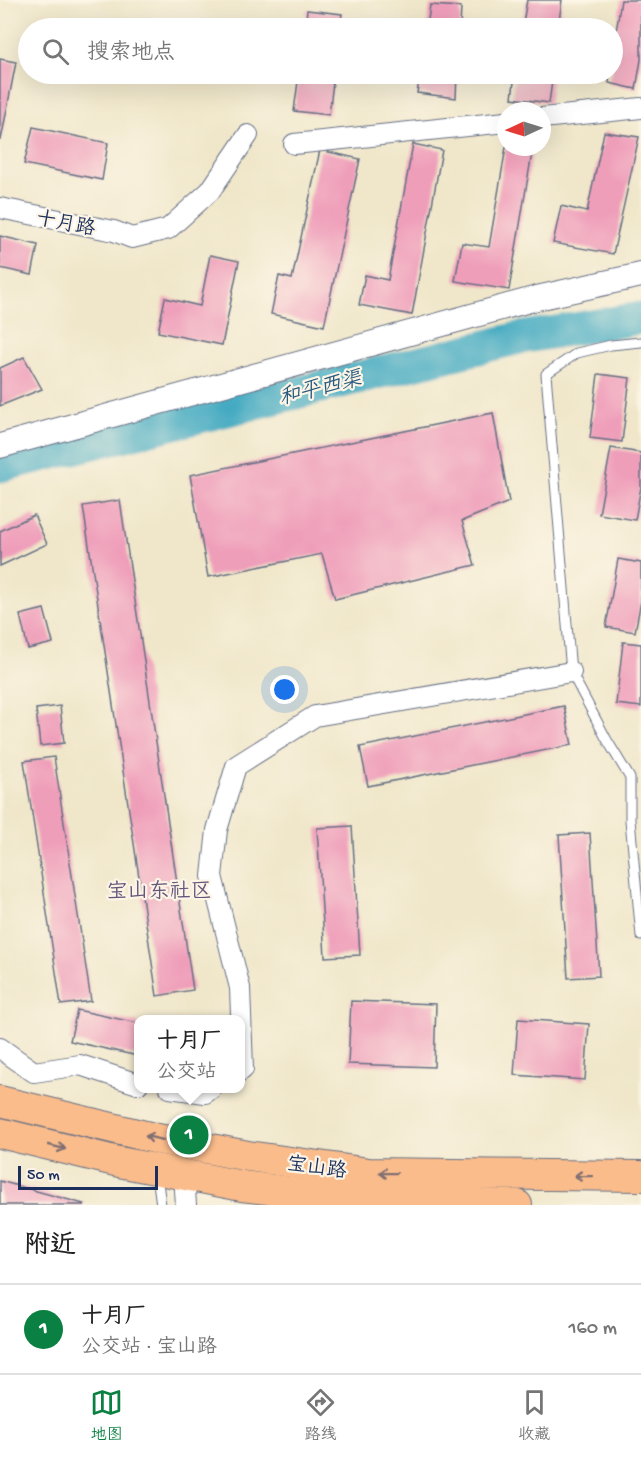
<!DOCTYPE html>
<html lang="zh">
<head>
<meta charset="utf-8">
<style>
  body { margin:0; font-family:"Gochi Hand","LXGW WenKai TC",sans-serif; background:#f6f6f6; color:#222 }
  .compass { position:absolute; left:497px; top:102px; width:54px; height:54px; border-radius:50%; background:#fff; box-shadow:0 6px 24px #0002; rotate:266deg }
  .scale { position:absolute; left:18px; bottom:15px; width:140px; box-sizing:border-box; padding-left:6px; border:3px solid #1b2f5e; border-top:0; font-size:16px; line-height:21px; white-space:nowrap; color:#1b2f5e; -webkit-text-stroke:4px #fcf5e5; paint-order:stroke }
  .you { position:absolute; left:285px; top:690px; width:21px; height:21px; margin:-15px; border:4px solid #fff; border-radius:50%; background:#1a73e8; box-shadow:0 0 0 9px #1a73e833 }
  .badge { display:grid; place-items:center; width:39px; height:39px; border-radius:50%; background:#0b8043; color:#fff; font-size:20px; font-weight:700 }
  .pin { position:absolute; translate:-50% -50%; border:3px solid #fff; box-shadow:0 2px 6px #0006 }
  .popup { position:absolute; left:134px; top:1015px; width:111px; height:78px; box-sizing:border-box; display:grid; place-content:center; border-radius:12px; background:#fff; filter:drop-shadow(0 2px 4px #0005); font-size:20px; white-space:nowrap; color:#767676 }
  .popup b { font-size:22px; color:#222 }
  .popup::after { content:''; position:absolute; left:50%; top:100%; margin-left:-12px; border:12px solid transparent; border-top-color:#fff }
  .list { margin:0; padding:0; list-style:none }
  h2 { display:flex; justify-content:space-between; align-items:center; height:78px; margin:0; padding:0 24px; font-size:26px }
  h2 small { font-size:20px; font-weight:400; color:#767676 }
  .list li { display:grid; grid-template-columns:39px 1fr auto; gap:18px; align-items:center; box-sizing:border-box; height:90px; padding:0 24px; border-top:2px solid #e0e0e0 }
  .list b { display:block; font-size:22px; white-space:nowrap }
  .list p { margin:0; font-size:20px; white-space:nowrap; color:#767676 }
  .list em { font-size:20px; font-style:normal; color:#767676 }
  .icon { flex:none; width:33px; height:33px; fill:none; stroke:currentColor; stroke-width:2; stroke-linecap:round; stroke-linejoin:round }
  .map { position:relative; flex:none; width:641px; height:1205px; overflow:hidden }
  .search { position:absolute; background:#fff; box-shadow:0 6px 24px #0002; left:18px; right:18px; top:18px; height:66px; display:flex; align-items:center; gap:15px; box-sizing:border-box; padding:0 21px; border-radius:33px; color:#767676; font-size:22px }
  .sheet { height:168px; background:#fff }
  nav { display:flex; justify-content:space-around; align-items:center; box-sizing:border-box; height:84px; border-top:2px solid #e0e0e0; background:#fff; font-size:16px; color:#767676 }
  nav a { display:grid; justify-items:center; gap:3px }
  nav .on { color:#0b8043 }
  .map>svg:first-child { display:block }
</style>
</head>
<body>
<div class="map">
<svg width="641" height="1205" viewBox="0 0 641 1205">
  <rect width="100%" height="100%" fill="#fcf5e5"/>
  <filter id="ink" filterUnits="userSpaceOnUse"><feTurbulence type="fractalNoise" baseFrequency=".0167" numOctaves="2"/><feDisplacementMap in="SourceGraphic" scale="12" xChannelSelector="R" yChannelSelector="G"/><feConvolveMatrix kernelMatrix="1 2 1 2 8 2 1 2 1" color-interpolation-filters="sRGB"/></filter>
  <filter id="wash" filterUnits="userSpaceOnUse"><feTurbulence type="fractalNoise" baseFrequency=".008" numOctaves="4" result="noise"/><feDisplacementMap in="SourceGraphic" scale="24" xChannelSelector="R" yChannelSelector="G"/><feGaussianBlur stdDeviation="1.35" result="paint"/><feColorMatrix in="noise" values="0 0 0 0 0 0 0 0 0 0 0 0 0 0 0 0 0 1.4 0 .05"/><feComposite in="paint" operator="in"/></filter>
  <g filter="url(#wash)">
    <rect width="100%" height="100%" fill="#f0e7ca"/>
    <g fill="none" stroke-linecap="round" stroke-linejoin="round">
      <path stroke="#41a9c1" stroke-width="33" d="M0 466 519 338 641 318"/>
    </g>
    <g id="blocks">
      <g fill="#ef9eba">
        <path d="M527 0H562L558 28H522Z"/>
        <path d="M621 0H641V60L636 89 609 83 610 74H612V58Z"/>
        <path d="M430 5 461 7 460 28H427Z"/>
        <path d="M307 10 342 14 340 28H305Z"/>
        <path d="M0 59 16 62 1 140H0Z"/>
        <path d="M299 74H334L329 115 294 111Z"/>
        <path d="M420 74H457L456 98 417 93Z"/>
        <path d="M515 74H553L549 103 512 98Z"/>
        <path d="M33 127 108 143 102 180 24 164Z"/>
        <path d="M604 132 639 137 613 254 553 243 561 206 587 212Z"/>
        <path d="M413 144 442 150 412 315 359 305 365 275 388 280Z"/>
        <path d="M506 147H533L509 290 455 281 462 243 489 247Z"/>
        <path d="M320 150 360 159 324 326 271 314 279 276 292 279Z"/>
        <path d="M0 236 38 245 32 275 0 268Z"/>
        <path d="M210 255 239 261 222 345 158 332 165 298 200 306Z"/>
        <path d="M24 357 42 389 0 406V368Z"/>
        <path d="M598 374 630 378 622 442 590 438Z"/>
        <path d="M493 413 509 502 462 521 475 565 335 599 322 554 208 577 190 475Z"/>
        <path d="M611 448 641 453V487L635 520 599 514Z"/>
        <path d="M120 500 193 990 157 996 83 506Z"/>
        <path d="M34 515 47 544 0 566V531Z"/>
        <path d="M618 559 641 563V601L635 632 606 627Z"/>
        <path d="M44 609 53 643 28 649 20 615Z"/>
        <path d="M623 642 641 644V707L616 704Z"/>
        <path d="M60 706 64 743 40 746 36 709Z"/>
        <path d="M564 706 572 745 368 786 360 747Z"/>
        <path d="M54 757 91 1001 61 1005 24 761Z"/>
        <path d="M352 826 360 955 325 957 317 828Z"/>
        <path d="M590 833 599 976 568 978 559 835Z"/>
        <path d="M351 1001 436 1004 434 1067 348 1064Z"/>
        <path d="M77 1010 138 1023V1056L70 1041Z"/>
        <path d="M518 1019 589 1024 585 1080 514 1075Z"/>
        <path d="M0 1181 84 1204V1205H0Z"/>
      </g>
    </g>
  </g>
  <g filter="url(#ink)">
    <use href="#blocks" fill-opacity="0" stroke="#666f84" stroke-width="1.5"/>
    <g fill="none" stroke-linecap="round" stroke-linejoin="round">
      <defs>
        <g id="service">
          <path d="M641 342 611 345 577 353 546 374 571 672 607 740 630 778V820L641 936"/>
          <path d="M157 1175 161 1205"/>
        </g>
        <g id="minor">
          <path d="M542 118 641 108"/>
          <path d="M294 144 506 122"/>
          <path d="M0 208 114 231 132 238 168 229 210 191 248 135"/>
          <path d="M0 1048 34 1072 80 1065 138 1084"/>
          <path d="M240 1071 243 1069 240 988 212 876 217 830 236 766 315 716 571 672"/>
          <path d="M170 1088 205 1093 212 1088"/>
          <path d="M184 1175 186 1205"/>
        </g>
        <path id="tertiary" d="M0 446 537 298 641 275"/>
        <g id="primary">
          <path d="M0 1101 158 1139 248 1156 369 1173 641 1176"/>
          <path d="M0 1133 119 1162 242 1186 367 1201 517 1205"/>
        </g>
      </defs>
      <use href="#service" stroke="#666f84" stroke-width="11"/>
      <use href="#minor" stroke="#666f84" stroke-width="22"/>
      <use href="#tertiary" stroke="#666f84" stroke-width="26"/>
      <use href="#primary" stroke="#666f84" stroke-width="32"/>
      <use href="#service" stroke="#fff" stroke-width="9"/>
      <use href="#minor" stroke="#fff" stroke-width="20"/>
      <use href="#tertiary" stroke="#fff" stroke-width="24"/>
      <use href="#primary" stroke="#fabc8b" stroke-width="30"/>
    </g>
    <defs><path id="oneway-shaft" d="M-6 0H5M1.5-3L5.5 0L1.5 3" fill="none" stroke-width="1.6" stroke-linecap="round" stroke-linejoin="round" transform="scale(1.5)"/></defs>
    <g stroke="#7f6e72">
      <use href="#oneway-shaft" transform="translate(154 1138) rotate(-168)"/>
      <use href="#oneway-shaft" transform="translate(57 1147) rotate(14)"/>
      <use href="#oneway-shaft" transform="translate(388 1173) rotate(-179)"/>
      <use href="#oneway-shaft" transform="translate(583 1176) rotate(-179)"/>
    </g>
  </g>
  <g text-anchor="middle" stroke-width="4.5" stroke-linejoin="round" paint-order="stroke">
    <g font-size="20" fill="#1b2f5e" stroke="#fcf5e5">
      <text transform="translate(66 222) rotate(11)" y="7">十月路</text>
      <text transform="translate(317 1166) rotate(8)" y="7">宝山路</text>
    </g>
    <g font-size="21" font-style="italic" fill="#285a81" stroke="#fcf5e5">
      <text transform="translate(320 387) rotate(-14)" y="7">和平西渠</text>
    </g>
    <g font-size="21" fill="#65567e" stroke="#fcf5e5">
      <text x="159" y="897">宝山东社区</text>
    </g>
  </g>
</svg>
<svg class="compass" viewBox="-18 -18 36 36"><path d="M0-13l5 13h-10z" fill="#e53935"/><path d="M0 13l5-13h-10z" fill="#767676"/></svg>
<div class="scale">50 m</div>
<div class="you"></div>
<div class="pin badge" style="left:189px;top:1135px">1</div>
<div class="popup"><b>十月厂</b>公交站</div>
<div class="search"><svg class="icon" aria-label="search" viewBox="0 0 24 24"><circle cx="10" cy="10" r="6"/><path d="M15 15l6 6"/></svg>搜索地点</div>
</div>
<section class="sheet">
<h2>附近<small></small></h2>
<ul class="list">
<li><span class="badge">1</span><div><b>十月厂</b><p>公交站 · 宝山路</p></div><em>160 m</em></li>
</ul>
</section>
<nav>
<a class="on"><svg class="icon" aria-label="map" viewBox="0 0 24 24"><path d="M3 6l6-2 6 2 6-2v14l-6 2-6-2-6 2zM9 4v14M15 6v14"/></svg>地图</a>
<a><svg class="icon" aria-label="directions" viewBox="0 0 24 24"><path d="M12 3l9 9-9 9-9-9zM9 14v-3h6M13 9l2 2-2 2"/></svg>路线</a>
<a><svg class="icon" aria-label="saved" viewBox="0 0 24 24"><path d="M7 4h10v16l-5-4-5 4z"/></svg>收藏</a>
</nav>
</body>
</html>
